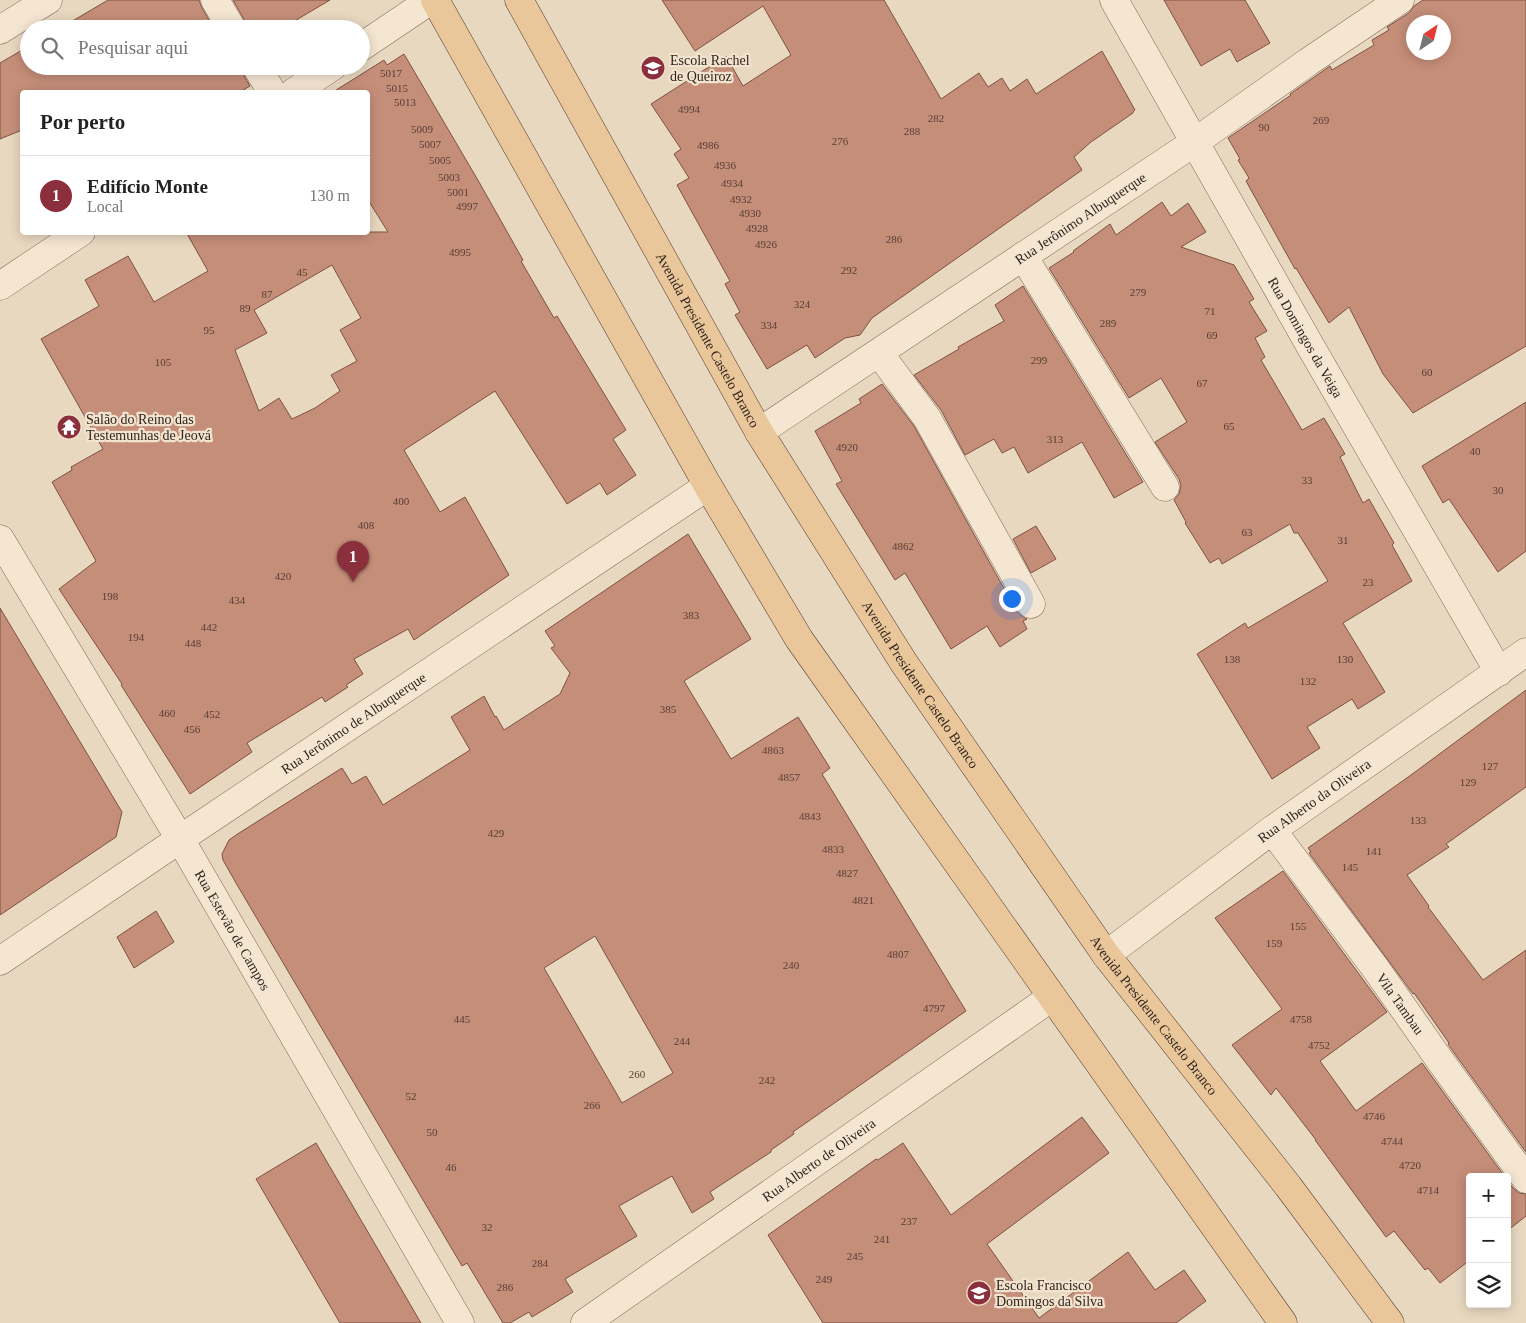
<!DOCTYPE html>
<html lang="pt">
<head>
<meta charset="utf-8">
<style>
  body { margin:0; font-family:Georgia,serif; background:#f6f6f6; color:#222 }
  .controls { position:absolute; right:15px; bottom:15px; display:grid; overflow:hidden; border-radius:5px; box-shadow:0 2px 12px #0003 }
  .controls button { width:45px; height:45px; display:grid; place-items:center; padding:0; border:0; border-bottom:1px solid #e0e0e0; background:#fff; color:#222; font:25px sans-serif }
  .compass { position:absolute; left:1406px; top:15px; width:45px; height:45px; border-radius:50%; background:#fff; box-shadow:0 2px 12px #0003; rotate:35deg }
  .you { position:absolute; left:1011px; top:598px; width:18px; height:18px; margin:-12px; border:4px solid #fff; border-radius:50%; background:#1a73e8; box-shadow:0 0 0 8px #1a73e833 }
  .badge { display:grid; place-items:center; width:32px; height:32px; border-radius:50%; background:#8b2f3c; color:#fff; font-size:16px; font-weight:700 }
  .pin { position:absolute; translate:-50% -41px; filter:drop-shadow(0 1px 2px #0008) }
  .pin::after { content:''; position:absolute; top:26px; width:18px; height:15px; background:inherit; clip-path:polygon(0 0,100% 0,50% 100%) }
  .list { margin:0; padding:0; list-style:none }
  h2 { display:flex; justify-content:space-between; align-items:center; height:65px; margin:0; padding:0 20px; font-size:21px }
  h2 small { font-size:16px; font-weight:400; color:#767676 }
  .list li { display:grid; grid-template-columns:32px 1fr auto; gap:15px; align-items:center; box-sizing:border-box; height:80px; padding:0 20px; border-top:1px solid #e0e0e0 }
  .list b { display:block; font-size:19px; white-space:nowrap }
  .list p { margin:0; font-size:16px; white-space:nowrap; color:#767676 }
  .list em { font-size:16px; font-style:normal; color:#767676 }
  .icon { flex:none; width:28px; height:28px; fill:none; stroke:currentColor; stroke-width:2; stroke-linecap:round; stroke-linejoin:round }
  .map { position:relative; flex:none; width:1526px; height:1323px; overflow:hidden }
  .search { position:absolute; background:#fff; box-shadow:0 2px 12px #0003; left:20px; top:20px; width:350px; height:55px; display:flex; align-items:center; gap:12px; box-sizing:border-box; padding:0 18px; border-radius:28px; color:#767676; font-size:19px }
  .panel { position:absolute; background:#fff; box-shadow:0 2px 12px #0003; left:20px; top:90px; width:350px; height:145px; border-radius:5px }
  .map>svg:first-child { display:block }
</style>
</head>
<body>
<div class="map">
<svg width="1526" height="1323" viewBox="0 0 1526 1323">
  <rect width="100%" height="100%" fill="#e9d8c0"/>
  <g fill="#c58e79" stroke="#7e5242" fill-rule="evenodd">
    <path d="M108 0H199L202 8 214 29H59Z"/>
    <path d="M233 0H330L281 29H248L245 21Z"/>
    <path d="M662 0H884L941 99 979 73 988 87 1002 78 1010 91 1027 79 1036 94 1102 51 1135 110 1133 112V113L1091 142 1074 157 1082 170 872 318 860 335 845 338 815 358 807 345 767 369 735 315 740 312 725 284 730 281 677 185 689 178 674 154 681 149 651 104 726 56 743 86 791 55 763 6 695 51Z"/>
    <path d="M1164 0H1245L1270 43 1237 62 1230 49 1201 66Z"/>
    <path d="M1423 0H1526V346L1413 413 1383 374 1349 307 1329 323 1296 268 1295 269 1246 181 1249 178 1238 160 1240 159 1228 138 1291 95 1290 94 1330 66 1332 70 1374 45 1372 40 1389 30 1387 27 1409 13 1414 6ZM1414 22H1444V52H1414Z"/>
    <path d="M29 46V66H240L243 74 250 86 240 92H22V130L0 139V63Z"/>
    <path d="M404 54 479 182 523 260 521 261 554 318 557 316 626 430 613 439 636 475 607 495 600 483 567 504 495 391 404 450 440 512 465 497 509 575 414 640 408 629 354 659 363 674 346 685 348 687 325 702 322 697 247 743 252 752 190 794 121 685 122 684 59 589 96 561 52 482 72 470 71 467 103 449 41 339 99 306 85 280 128 256 154 302 208 271 186 232H388L368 200V92H333L384 60 387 65ZM332 265 361 318 340 330 357 361 331 375 340 391 315 408 292 419 279 398 259 411 235 350 267 333 254 310Z"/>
    <path d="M1162 202 1171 216 1188 203 1206 232 1181 247 1234 265 1254 299 1249 302 1267 331 1255 338 1265 357 1261 360 1302 430 1324 418 1345 454 1340 457 1363 503 1369 499 1394 543 1392 545 1412 581 1343 623 1385 692 1358 709 1352 699 1307 727 1320 748 1272 779 1197 654 1245 623 1248 628 1328 581 1298 533H1294L1290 524 1222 564 1219 558 1210 563 1185 523 1186 522 1174 500 1179 494 1181 486 1179 479 1155 442 1187 422 1161 378 1129 398 1049 268 1074 252 1073 251 1110 224 1116 235Z"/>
    <path d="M1023 286 1143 482 1114 498 1082 442 1028 473 1014 447 1002 453 994 439 965 455 941 410 914 375 959 349 958 347 1004 321 995 305Z"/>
    <path d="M882 384 914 426 1017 612 1023 617 1027 619 1023 621 1027 629 1000 647 987 626 951 649 905 573 895 580 836 484 842 481 815 431 861 403 859 399Z"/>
    <path d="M1526 402V551L1498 572 1449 499 1443 503 1422 466Z"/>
    <path d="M1036 526 1056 559 1031 573 1013 539Z"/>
    <path d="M688 534 751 639 684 681 731 759 798 717 830 768 822 774 966 1011 793 1132 794 1134 771 1150V1152L710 1192 714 1199 692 1213 672 1176 619 1206 637 1236 565 1279 573 1292 532 1317 529 1312 510 1323H503L467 1263 462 1266 236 883 223 860 222 854 229 840 236 835 342 768 352 784 366 776 383 805 470 750 451 717 484 696 495 717 496 716 504 730 560 694 570 673 551 648 555 646 545 631ZM595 936 673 1073 622 1103 544 968Z"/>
    <path d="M0 608 122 812 116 837 0 915Z"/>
    <path d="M1526 690V787L1446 844 1449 847 1407 875 1429 906 1428 907 1483 980 1526 950V1152L1452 1050 1448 1044 1449 1043 1414 993 1413 994 1309 853 1311 852 1308 848 1411 775Z"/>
    <path d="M1283 871 1387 1012 1320 1061 1356 1111 1422 1063 1505 1177H1470V1260L1440 1283 1428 1268 1425 1270 1394 1231 1386 1237 1315 1140H1316L1276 1088 1271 1095 1232 1045 1282 1009 1215 918Z"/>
    <path d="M156 911 174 942 134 968 117 937Z"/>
    <path d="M1082 1117 1109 1153 987 1244 1039 1318 1128 1252 1155 1290 1184 1270 1206 1301 1176 1323H823L768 1235 876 1159 878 1160 903 1143 951 1215Z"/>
    <path d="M316 1143 421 1323H340L256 1179Z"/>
    <path d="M1507 1180 1513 1188 1519 1193 1526 1194V1216L1507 1231Z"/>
  </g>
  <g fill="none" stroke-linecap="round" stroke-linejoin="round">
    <defs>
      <g id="minor">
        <path d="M215 0 232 29"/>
        <path id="s1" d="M1114 0 1312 349 1499 672"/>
        <path d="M0 30 48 0"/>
        <path d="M361 47 431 0"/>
        <path d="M256 66 272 92"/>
        <path d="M294 92 333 66"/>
        <path d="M1023 256 1165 487"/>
        <path d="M0 286 81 232"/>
        <path d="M879 353 927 418 1031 604"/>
        <path id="s2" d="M759 432 1195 142 1308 62 1400 0"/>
        <path id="s3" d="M0 539 180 839 460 1323"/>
        <path id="s4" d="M1272 830 1376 969 1439 1059 1526 1179"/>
        <path id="s5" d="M1106 955 1272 830 1526 652"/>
        <path id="s6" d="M0 961 180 839 708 486"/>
        <path id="s7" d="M585 1323 1052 997"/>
      </g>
      <g id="major">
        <path d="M435 0 708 486 799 639 1283 1323"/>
        <path id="s8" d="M519 0 759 432 904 663 1106 955 1288 1186 1390 1323"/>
      </g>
    </defs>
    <use href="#minor" stroke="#81695a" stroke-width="29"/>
    <use href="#major" stroke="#4f392e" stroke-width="29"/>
    <use href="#minor" stroke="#f5e6d2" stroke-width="28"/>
    <use href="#major" stroke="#eac79a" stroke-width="28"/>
  </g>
  <defs>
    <symbol id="school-disc" viewBox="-11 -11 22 22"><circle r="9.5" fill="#8b2f3c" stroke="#f2e3cf"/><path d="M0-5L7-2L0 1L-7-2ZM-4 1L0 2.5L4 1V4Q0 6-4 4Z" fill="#fff"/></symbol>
    <symbol id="temple-disc" viewBox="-11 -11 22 22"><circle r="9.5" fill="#8b2f3c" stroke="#f2e3cf"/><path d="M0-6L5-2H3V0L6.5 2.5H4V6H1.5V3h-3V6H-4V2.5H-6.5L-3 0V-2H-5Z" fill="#fff"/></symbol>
  </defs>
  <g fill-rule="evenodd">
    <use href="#school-disc" x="639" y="54" width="28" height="28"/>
    <use href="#temple-disc" x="55" y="413" width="28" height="28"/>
    <use href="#school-disc" x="965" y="1279" width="28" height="28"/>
  </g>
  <g text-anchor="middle" stroke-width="4.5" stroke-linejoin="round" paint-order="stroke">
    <g font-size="11" fill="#573e34">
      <text x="391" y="77">5017</text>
      <text x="397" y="92">5015</text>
      <text x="405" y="106">5013</text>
      <text x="689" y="113">4994</text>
      <text x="936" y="122">282</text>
      <text x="1321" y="124">269</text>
      <text x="1264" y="131">90</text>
      <text x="422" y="133">5009</text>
      <text x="912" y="135">288</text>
      <text x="840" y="145">276</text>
      <text x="430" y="148">5007</text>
      <text x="708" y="149">4986</text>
      <text x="440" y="164">5005</text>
      <text x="725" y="169">4936</text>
      <text x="449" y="181">5003</text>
      <text x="732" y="187">4934</text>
      <text x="458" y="196">5001</text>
      <text x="741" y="203">4932</text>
      <text x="467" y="210">4997</text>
      <text x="750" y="217">4930</text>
      <text x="757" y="232">4928</text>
      <text x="894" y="243">286</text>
      <text x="766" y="248">4926</text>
      <text x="460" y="256">4995</text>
      <text x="849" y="274">292</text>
      <text x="302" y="276">45</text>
      <text x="1138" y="296">279</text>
      <text x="267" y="298">87</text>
      <text x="802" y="308">324</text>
      <text x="245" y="312">89</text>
      <text x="1210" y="315">71</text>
      <text x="1108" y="327">289</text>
      <text x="769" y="329">334</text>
      <text x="209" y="334">95</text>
      <text x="1212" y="339">69</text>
      <text x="1039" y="364">299</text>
      <text x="163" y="366">105</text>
      <text x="1427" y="376">60</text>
      <text x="1202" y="387">67</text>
      <text x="1229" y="430">65</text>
      <text x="1055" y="443">313</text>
      <text x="847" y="451">4920</text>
      <text x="1475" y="455">40</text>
      <text x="1307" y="484">33</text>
      <text x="1498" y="494">30</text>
      <text x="401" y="505">400</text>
      <text x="366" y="529">408</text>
      <text x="1247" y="536">63</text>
      <text x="1343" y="544">31</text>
      <text x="903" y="550">4862</text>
      <text x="283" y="580">420</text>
      <text x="1368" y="586">23</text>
      <text x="110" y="600">198</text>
      <text x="237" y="604">434</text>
      <text x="691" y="619">383</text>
      <text x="209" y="631">442</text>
      <text x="136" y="641">194</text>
      <text x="193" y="647">448</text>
      <text x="1232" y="663">138</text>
      <text x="1345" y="663">130</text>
      <text x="1308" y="685">132</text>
      <text x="668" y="713">385</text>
      <text x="167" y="717">460</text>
      <text x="212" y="718">452</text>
      <text x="192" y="733">456</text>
      <text x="773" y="754">4863</text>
      <text x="1490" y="770">127</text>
      <text x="789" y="781">4857</text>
      <text x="1468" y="786">129</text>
      <text x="810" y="820">4843</text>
      <text x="1418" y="824">133</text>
      <text x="496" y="837">429</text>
      <text x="833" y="853">4833</text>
      <text x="1374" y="855">141</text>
      <text x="1350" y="871">145</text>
      <text x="847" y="877">4827</text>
      <text x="863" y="904">4821</text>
      <text x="1298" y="930">155</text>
      <text x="1274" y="947">159</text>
      <text x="898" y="958">4807</text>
      <text x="791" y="969">240</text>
      <text x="934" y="1012">4797</text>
      <text x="462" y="1023">445</text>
      <text x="1301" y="1023">4758</text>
      <text x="682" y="1045">244</text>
      <text x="1319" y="1049">4752</text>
      <text x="637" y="1078">260</text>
      <text x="767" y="1084">242</text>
      <text x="411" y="1100">52</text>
      <text x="592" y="1109">266</text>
      <text x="1374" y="1120">4746</text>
      <text x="432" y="1136">50</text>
      <text x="1392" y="1145">4744</text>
      <text x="1410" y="1169">4720</text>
      <text x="451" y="1171">46</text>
      <text x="1428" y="1194">4714</text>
      <text x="909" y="1225">237</text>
      <text x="487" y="1231">32</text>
      <text x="882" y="1243">241</text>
      <text x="855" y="1260">245</text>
      <text x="540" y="1267">284</text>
      <text x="824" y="1283">249</text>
      <text x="505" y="1291">286</text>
    </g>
    <g font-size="14" fill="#32241d" stroke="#f2e3cf" text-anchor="start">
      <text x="670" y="65">Escola Rachel<tspan x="670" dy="16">de Queiroz</tspan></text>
      <text x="86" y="424">Salão do Reino das<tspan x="86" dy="16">Testemunhas de Jeová</tspan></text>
      <text x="996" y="1290">Escola Francisco<tspan x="996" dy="16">Domingos da Silva</tspan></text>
    </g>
    <g font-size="14" fill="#32241d" stroke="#f2e3cf">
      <text dy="5" stroke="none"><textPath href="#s2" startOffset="386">Rua Jerônimo Albuquerque</textPath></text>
      <text dy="5" stroke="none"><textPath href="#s1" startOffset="388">Rua Domingos da Veiga</textPath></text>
      <text dy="5" stroke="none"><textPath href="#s8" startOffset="389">Avenida Presidente Castelo Branco</textPath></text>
      <text dy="5" stroke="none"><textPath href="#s8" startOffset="794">Avenida Presidente Castelo Branco</textPath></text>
      <text dy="5" stroke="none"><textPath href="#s6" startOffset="426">Rua Jerônimo de Albuquerque</textPath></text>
      <text dy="5" stroke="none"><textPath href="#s5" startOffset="259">Rua Alberto da Oliveira</textPath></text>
      <text dy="5" stroke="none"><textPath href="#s3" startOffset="455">Rua Estevão de Campos</textPath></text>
      <text dy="5" stroke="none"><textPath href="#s4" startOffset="216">Vila Tambau</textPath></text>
      <text dy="5" stroke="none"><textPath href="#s8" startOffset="1199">Avenida Presidente Castelo Branco</textPath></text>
      <text dy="5" stroke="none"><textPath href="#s7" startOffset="285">Rua Alberto de Oliveira</textPath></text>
    </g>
  </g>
</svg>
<div class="controls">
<button>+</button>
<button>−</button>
<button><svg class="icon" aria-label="layers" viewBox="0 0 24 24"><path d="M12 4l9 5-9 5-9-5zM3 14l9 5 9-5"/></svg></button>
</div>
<svg class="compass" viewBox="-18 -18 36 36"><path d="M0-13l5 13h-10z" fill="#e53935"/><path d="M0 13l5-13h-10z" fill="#767676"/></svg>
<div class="you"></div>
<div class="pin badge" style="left:353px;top:582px">1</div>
<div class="search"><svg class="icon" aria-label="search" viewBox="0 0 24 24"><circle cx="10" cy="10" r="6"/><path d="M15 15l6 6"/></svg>Pesquisar aqui</div>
<section class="panel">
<h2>Por perto<small></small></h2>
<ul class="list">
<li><span class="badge">1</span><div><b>Edifício Monte</b><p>Local</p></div><em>130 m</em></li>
</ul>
</section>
</div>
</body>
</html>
